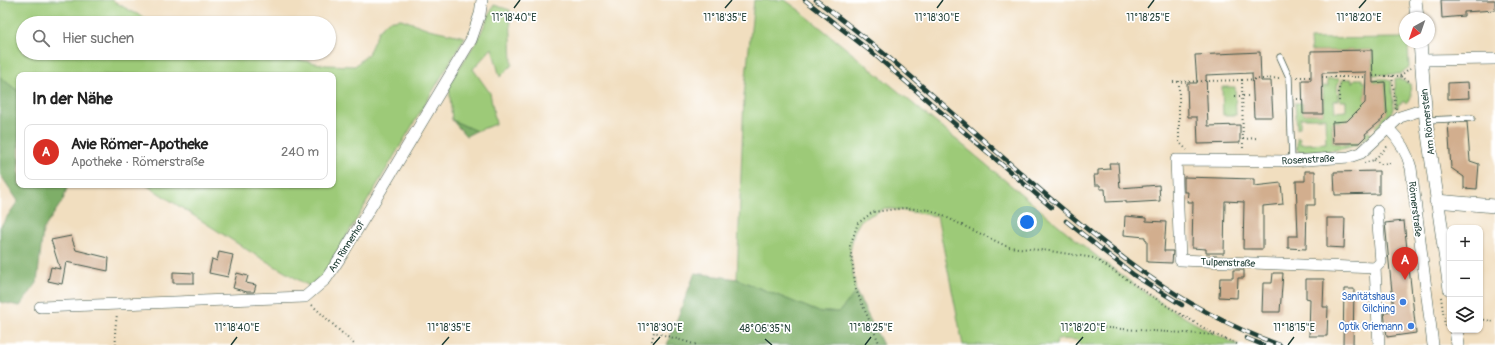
<!DOCTYPE html>
<html lang="de">
<head>
<meta charset="utf-8">
<style>
  body { margin:0; font-family:Pangolin,sans-serif; background:#f2f2f2; color:#222 }
  .controls { position:absolute; right:12px; bottom:12px; display:grid; overflow:hidden; border-radius:8px; box-shadow:0 1px 3px #0004 }
  .controls button { width:36px; height:36px; display:grid; place-items:center; padding:0; border:0; border-bottom:1px solid #e0e0e0; background:#fff; color:#222; font:20px sans-serif }
  .compass { position:absolute; left:1399px; top:12px; width:36px; height:36px; border-radius:50%; background:#fff; box-shadow:0 1px 3px #0004; rotate:220deg }
  .you { position:absolute; left:1027px; top:222px; width:14px; height:14px; margin:-10px; border:3px solid #fff; border-radius:50%; background:#1a73e8; box-shadow:0 0 0 6px #1a73e833 }
  .badge { display:grid; place-items:center; width:26px; height:26px; border-radius:50%; background:#d93025; color:#fff; font-size:13px; font-weight:700 }
  .pin { position:absolute; translate:-50% -33px; filter:drop-shadow(0 1px 2px #0008) }
  .pin::after { content:''; position:absolute; top:21px; width:14px; height:12px; background:inherit; clip-path:polygon(0 0,100% 0,50% 100%) }
  .list { margin:0; padding:0; list-style:none }
  h2 { display:flex; justify-content:space-between; align-items:center; height:52px; margin:0; padding:0 16px; font-size:17px }
  h2 small { font-size:13px; font-weight:400; color:#767676 }
  .list li { display:grid; grid-template-columns:26px 1fr auto; gap:12px; align-items:center; box-sizing:border-box; height:56px; margin:0 8px 8px; padding:0 8px; border:1px solid #e0e0e0; border-radius:8px }
  .list b { display:block; font-size:15px; white-space:nowrap }
  .list p { margin:0; font-size:13px; white-space:nowrap; color:#767676 }
  .list em { font-size:13px; font-style:normal; color:#767676 }
  .icon { flex:none; width:22px; height:22px; fill:none; stroke:currentColor; stroke-width:2; stroke-linecap:round; stroke-linejoin:round }
  .map { position:relative; flex:none; width:1495px; height:345px; overflow:hidden }
  .search { position:absolute; background:#fff; box-shadow:0 1px 3px #0004; left:16px; top:16px; width:320px; height:44px; display:flex; align-items:center; gap:10px; box-sizing:border-box; padding:0 14px; border-radius:22px; color:#767676; font-size:15px }
  .panel { position:absolute; background:#fff; box-shadow:0 1px 3px #0004; left:16px; top:72px; width:320px; height:116px; border-radius:8px }
  .map>svg:first-child { display:block }
</style>
</head>
<body>
<div class="map">
<svg width="1495" height="345" viewBox="0 0 1495 345">
  <rect width="100%" height="100%" fill="#fff"/>
  <filter id="ink" filterUnits="userSpaceOnUse"><feTurbulence type="fractalNoise" baseFrequency=".025" numOctaves="2"/><feDisplacementMap in="SourceGraphic" scale="8" xChannelSelector="R" yChannelSelector="G"/><feConvolveMatrix kernelMatrix="1 2 1 2 8 2 1 2 1" color-interpolation-filters="sRGB"/></filter>
  <filter id="wash" filterUnits="userSpaceOnUse"><feTurbulence type="fractalNoise" baseFrequency=".012" numOctaves="4" result="noise"/><feDisplacementMap in="SourceGraphic" scale="16" xChannelSelector="R" yChannelSelector="G"/><feGaussianBlur stdDeviation="0.9" result="paint"/><feColorMatrix in="noise" values="0 0 0 0 0 0 0 0 0 0 0 0 0 0 0 0 0 1.4 0 .05"/><feComposite in="paint" operator="in"/></filter>
  <g filter="url(#wash)">
    <rect width="100%" height="100%" fill="#f1debf"/>
    <g fill="#9dca78" stroke="#5e8456">
      <path d="M0 0H112L127 9 155 23H23V53H265L326 65 355 66 368 54 379 30 388 21 401 19 429 29 465 37 324 274 309 286 249 251 146 185H333V75H19V92L0 77Z"/>
      <path d="M754 0H785L799 10C869 67 938 124 1007 182 1079 242 1152 308 1239 345H1079L1078 340 1057 339 1056 345H963L937 216 885 208 861 220 854 232 850 252 856 292 839 312H819L737 279 744 96Z"/>
      <path d="M494 5 510 10 512 65 500 77 492 48 473 69 490 93 496 124 476 131 452 120 449 84 478 39Z"/>
      <path d="M1405 38V42H1408L1409 67 1400 74 1373 75 1372 50 1311 51 1310 39Z"/>
      <path d="M1395 78 1399 79 1410 84 1411 98 1406 103 1404 101 1398 105V108L1396 107Z"/>
      <path d="M1327 79H1340L1337 86 1338 100 1334 101 1335 112 1346 111V101H1340V87L1343 79H1352V82H1354L1355 79H1363V82H1366L1365 100 1367 103 1352 116 1347 123 1336 121V123H1332L1333 143 1347 145V143L1360 141 1368 131 1371 134C1352 154 1324 150 1299 152L1297 149V137L1300 139V144L1326 143 1325 118H1300V127L1297 129 1295 103H1302L1303 114H1323V86H1328Z"/>
      <path d="M1373 79H1387L1391 81 1394 109 1377 128 1374 125 1383 119 1382 118 1387 112 1385 83H1373Z"/>
      <path d="M1222 87H1235L1236 115H1223Z"/>
    </g>
    <g fill="#7eae68" stroke="#4e764e">
      <path d="M0 77 19 92V185H68L63 200 43 230 37 283 20 306 0 302V227L18 201 0 174Z"/>
      <path d="M452 120 476 131 466 136Z"/>
      <path d="M695 273 737 279 819 312H839L856 292 883 345H667Z"/>
    </g>
    <g id="blocks">
      <g fill="#d2ae8e">
        <path d="M1441 0H1495V10L1464 12V16L1442 18Z"/>
        <path d="M1372 50 1373 83 1385 82 1387 113 1382 118 1383 119 1365 134 1366 136 1359 143H1333L1332 122 1347 121 1365 103 1366 72 1322 73 1323 114H1303L1302 80H1311V51Z"/>
        <path d="M1260 52 1261 81H1271L1273 117H1254L1252 73 1206 75 1208 126 1240 125V143L1198 144 1197 117H1188L1187 83H1197L1195 55Z"/>
        <path d="M1468 82 1469 98 1448 99V83Z"/>
        <path d="M1467 122 1470 161 1479 164 1477 189 1464 188V177L1451 168 1448 123Z"/>
        <path d="M1109 163H1118L1120 188 1159 185 1160 201 1126 203V201L1106 202 1105 189H1100V185H1095L1094 175H1098V170L1110 169Z"/>
        <path d="M1305 171H1315V205H1307L1306 249 1288 248V236H1298L1296 181H1305Z"/>
        <path d="M1379 171V194L1335 195 1334 172Z"/>
        <path d="M1184 177 1254 179V186L1281 183 1283 204 1263 206V249H1243L1244 202 1225 201 1224 253H1206V249L1192 248 1193 202H1187L1188 192H1184Z"/>
        <path d="M1125 216 1146 218V221L1166 222 1164 251H1173L1172 263 1147 262V240L1145 239V237L1124 235Z"/>
        <path d="M1327 218H1345L1344 248 1327 247Z"/>
        <path d="M1404 221 1416 333 1387 337 1384 312 1394 311 1385 223Z"/>
        <path d="M71 236 76 250 109 258 108 271 66 262 62 284 48 281 51 267 60 269 51 240Z"/>
        <path d="M219 252 233 255 228 277 209 273 212 259 217 261Z"/>
        <path d="M1233 270H1244V278H1238L1237 298 1219 297 1220 278H1233Z"/>
        <path d="M173 272 194 273V283H173Z"/>
        <path d="M237 273 248 276 246 283 256 285 254 292H247L233 288Z"/>
        <path d="M1273 273H1283L1280 312H1262L1263 283H1272Z"/>
        <path d="M1306 279H1324L1323 307H1328L1327 336H1309L1310 299 1306 298Z"/>
        <path d="M1344 289H1354L1353 345H1343Z"/>
      </g>
    </g>
  </g>
  <g filter="url(#ink)">
    <use href="#blocks" fill-opacity="0" stroke="#3e5549" stroke-width="1"/>
    <g fill="none" stroke-linecap="round" stroke-linejoin="round">
      <defs>
        <g id="service">
          <path d="M1280 57 1289 77 1292 161"/>
          <path d="M1427 120 1472 118"/>
        </g>
        <g id="minor">
          <path d="M1422 60 1495 59"/>
          <path d="M1388 128C1400 140 1407 152 1411 168L1433 345"/>
          <path d="M1377 211 1381 262 1375 268 1379 345"/>
          <path d="M1375 268 1180 260 1176 160 1292 161 1349 157 1361 153 1400 117 1425 109"/>
          <path d="M40 307 305 297 326 279 342 255 471 40 480 14 482 0"/>
        </g>
        <g id="tertiary">
          <path d="M1415 0 1417 18"/>
          <path d="M1420 42 1426 120 1450 289"/>
          <path d="M1436 201 1495 206"/>
          <path d="M1456 330 1458 345"/>
        </g>
      </defs>
      <use href="#service" stroke="#3e5549" stroke-width="7"/>
      <use href="#minor" stroke="#3e5549" stroke-width="12"/>
      <use href="#tertiary" stroke="#3e5549" stroke-width="14"/>
      <g stroke="#3e5549" stroke-width="2" stroke-dasharray="1 3" stroke-linecap="butt">
        <path d="M1373 76H1400L1411 82"/>
        <path d="M1392 76 1396 109"/>
        <path d="M1400 76 1410 68"/>
        <path d="M1297 77H1311"/>
        <path d="M1322 77H1366"/>
        <path d="M1242 80 1280 78"/>
        <path d="M1179 81V142L1187 150"/>
        <path d="M1173 82 1242 80 1243 150"/>
        <path d="M1235 96H1251"/>
        <path d="M1297 99H1302"/>
        <path d="M1339 101V86L1342 82V77"/>
        <path d="M1243 139 1257 138"/>
        <path d="M1374 160 1381 164 1391 163"/>
        <path d="M1364 163 1374 160 1387 147H1390"/>
        <path d="M1441 297 1445 326"/>
        <path d="M312 305 355 345"/>
        <path d="M1480 319 1495 322"/>
        <path d="M1092 327 1215 335"/>
        <path d="M116 345 115 331 117 314"/>
        <path d="M651 345 654 332 697 345"/>
        <path d="M880 345 856 290 850 246 858 223 873 212 904 208 931 210 1008 247 1050 251 1094 258 1167 306 1216 335 1239 345"/>
      </g>
      <use href="#service" stroke="#fff" stroke-width="5.5"/>
      <use href="#minor" stroke="#fff" stroke-width="11"/>
      <use href="#tertiary" stroke="#fff" stroke-width="13"/>
      <defs>
        <g id="rail">
          <path d="M805 0 875 55 1051 207"/>
          <path d="M816 0C888 53 954 115 1022 174 1101 243 1180 310 1280 345"/>
          <path d="M1066 221 1134 275 1182 305"/>
          <path d="M1246 338 1263 345"/>
        </g>
      </defs>
      <use href="#rail" stroke="#1f3d34" stroke-width="4.5"/>
      <use href="#rail" stroke="#fff" stroke-width="3" stroke-dasharray="9" stroke-linecap="butt"/>
    </g>
  </g>
  <path fill="none" stroke="#1f3d34" stroke-width="1.5" d="M514 8 520 0M725 8 732 0M937 8 943 0M1148 8 1154 0M1359 8 1366 0M765 339 772 345M231 345 237 337M442 345 449 337M653 345 660 337M865 345 871 337M1076 345 1083 337M1288 345 1294 337"/>
  <g fill="#3f7fe0" stroke="#fff" stroke-width="1.5">
    <circle cx="1403" cy="302" r="4"/>
    <circle cx="1411" cy="326" r="4"/>
  </g>
  <g text-anchor="middle" stroke-width="3.5" stroke-linejoin="round" paint-order="stroke">
    <g font-size="10" fill="#1f3d34" stroke="#fff">
      <text transform="translate(1427 122) rotate(-96)" y="4">Am Römerstein</text>
      <text transform="translate(1308 159) rotate(-3)" y="4">Rosenstraße</text>
      <text transform="translate(1416 209) rotate(83)" y="4">Römerstraße</text>
      <text transform="translate(346 246) rotate(-58)" y="4">Am Rinnerhof</text>
      <text transform="translate(1228 262) rotate(2)" y="4">Tulpenstraße</text>
    </g>
    <g font-size="10" fill="#366cbe" stroke="#fff" text-anchor="end">
      <text x="1395" y="300">Sanitätshaus<tspan x="1395" dy="12">Gilching</tspan></text>
      <text x="1403" y="330">Optik Griemann</text>
    </g>
  </g>
  <g font-size="10" text-anchor="middle" fill="#1f3d34" stroke="#fff" stroke-width="3.5" stroke-linejoin="round" paint-order="stroke">
    <text x="514" y="21">11°18'40"E</text>
    <text x="725" y="21">11°18'35"E</text>
    <text x="937" y="21">11°18'30"E</text>
    <text x="1148" y="21">11°18'25"E</text>
    <text x="1359" y="21">11°18'20"E</text>
    <text x="237" y="331">11°18'40"E</text>
    <text x="449" y="331">11°18'35"E</text>
    <text x="660" y="331">11°18'30"E</text>
    <text x="871" y="331">11°18'25"E</text>
    <text x="1083" y="331">11°18'20"E</text>
    <text x="1294" y="331">11°18'15"E</text>
    <text x="765" y="332">48°06'35"N</text>
  </g>
</svg>
<div class="controls">
<button>+</button>
<button>−</button>
<button><svg class="icon" aria-label="layers" viewBox="0 0 24 24"><path d="M12 4l9 5-9 5-9-5zM3 14l9 5 9-5"/></svg></button>
</div>
<svg class="compass" viewBox="-18 -18 36 36"><path d="M0-13l5 13h-10z" fill="#e53935"/><path d="M0 13l5-13h-10z" fill="#767676"/></svg>
<div class="you"></div>
<div class="pin badge" style="left:1405px;top:280px">A</div>
<div class="search"><svg class="icon" aria-label="search" viewBox="0 0 24 24"><circle cx="10" cy="10" r="6"/><path d="M15 15l6 6"/></svg>Hier suchen</div>
<section class="panel">
<h2>In der Nähe<small></small></h2>
<ul class="list">
<li><span class="badge">A</span><div><b>Avie Römer-Apotheke</b><p>Apotheke · Römerstraße</p></div><em>240 m</em></li>
</ul>
</section>
</div>
</body>
</html>
